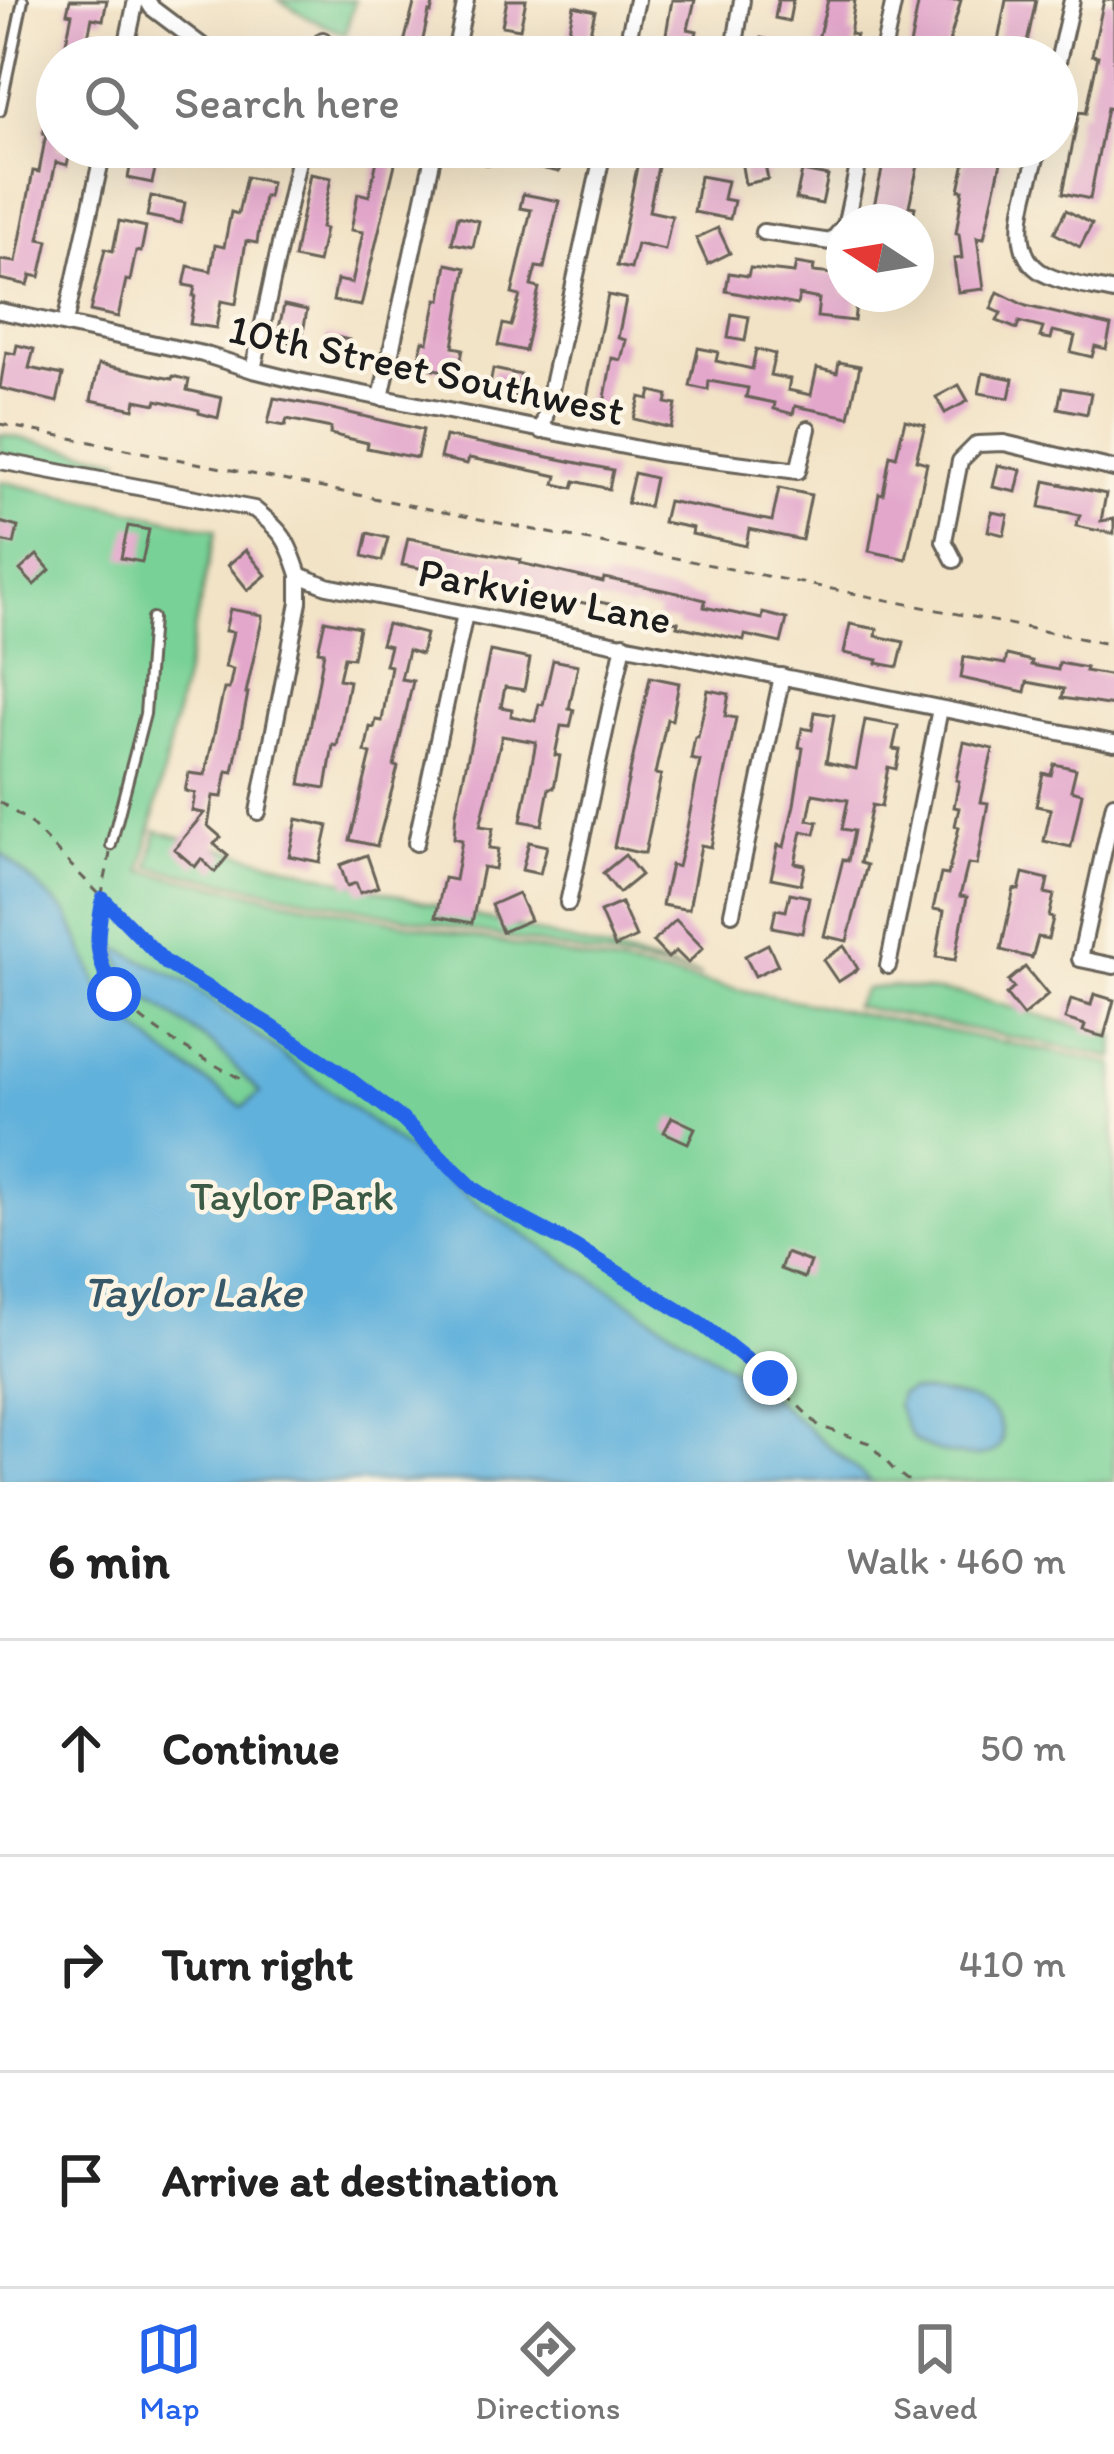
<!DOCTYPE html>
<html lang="en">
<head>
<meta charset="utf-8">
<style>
  body { margin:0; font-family:Itim,sans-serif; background:#f6f6f6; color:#222 }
  .compass { position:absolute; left:826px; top:204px; width:108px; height:108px; border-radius:50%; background:#fff; box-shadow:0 12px 48px #0002; rotate:282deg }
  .stop { position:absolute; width:36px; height:36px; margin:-27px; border:9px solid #2563eb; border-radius:50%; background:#fff }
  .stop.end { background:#2563eb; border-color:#fff; box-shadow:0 3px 12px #0008 }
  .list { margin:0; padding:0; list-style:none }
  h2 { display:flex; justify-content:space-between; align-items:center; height:156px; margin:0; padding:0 48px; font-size:51px }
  h2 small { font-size:39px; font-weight:400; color:#767676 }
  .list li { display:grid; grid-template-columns:78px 1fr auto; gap:36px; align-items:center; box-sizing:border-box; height:216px; padding:0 48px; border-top:3px solid #e0e0e0 }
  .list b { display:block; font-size:45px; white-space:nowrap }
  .list em { font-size:39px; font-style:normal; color:#767676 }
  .icon { flex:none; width:66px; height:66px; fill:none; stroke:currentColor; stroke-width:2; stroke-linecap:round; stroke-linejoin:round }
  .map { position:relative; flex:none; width:1114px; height:1482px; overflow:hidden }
  .search { position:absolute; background:#fff; box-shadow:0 12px 48px #0002; left:36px; right:36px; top:36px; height:132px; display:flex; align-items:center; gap:30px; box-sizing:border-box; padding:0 42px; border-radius:66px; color:#767676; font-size:45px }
  .sheet { height:804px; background:#fff }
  nav { display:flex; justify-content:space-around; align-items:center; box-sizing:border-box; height:168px; border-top:3px solid #e0e0e0; background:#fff; font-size:33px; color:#767676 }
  nav a { display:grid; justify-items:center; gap:6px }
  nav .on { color:#2563eb }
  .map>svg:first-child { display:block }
</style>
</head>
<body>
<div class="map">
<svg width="1114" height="1482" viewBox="0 0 1114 1482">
  <rect width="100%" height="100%" fill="#fcf5e5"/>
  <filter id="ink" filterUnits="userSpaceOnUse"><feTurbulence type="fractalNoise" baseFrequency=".00833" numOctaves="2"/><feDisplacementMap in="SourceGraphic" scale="24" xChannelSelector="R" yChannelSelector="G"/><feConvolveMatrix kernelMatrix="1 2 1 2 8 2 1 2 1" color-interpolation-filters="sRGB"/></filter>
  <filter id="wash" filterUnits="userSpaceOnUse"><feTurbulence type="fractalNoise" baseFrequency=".004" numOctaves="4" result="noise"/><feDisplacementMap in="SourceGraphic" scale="48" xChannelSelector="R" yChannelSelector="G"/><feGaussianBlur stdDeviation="2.7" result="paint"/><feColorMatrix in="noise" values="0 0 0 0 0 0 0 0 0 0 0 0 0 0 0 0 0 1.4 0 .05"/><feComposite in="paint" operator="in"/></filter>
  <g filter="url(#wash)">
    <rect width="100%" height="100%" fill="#f2e3c6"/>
    <g fill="#78d196" stroke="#4a7659" stroke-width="3">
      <path d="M279 0H355L345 34 310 19Z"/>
      <path d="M0 434 120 459 117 476 0 454Z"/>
      <path d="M0 481 216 530 142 871 1114 1064V1482H0Z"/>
      <path d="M157 831 701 976 149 867Z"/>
      <path d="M893 986 962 994 1114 1036V1058L854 1006 865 989Z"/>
    </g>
    <g fill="#60b1db" stroke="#3e667c" stroke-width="3">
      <path d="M0 852 67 913 104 999 164 1052 243 1107 260 1093 215 1046 130 986 115 947 187 982 485 1209 757 1385 871 1482H0Z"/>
      <path d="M911 1390C939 1393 992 1394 1001 1427 1004 1437 1002 1446 993 1452 977 1462 926 1453 913 1438 906 1430 902 1415 897 1405L900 1394Z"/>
    </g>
    <g id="blocks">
      <g fill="#e3a7cc">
        <path d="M70 0H107L103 20 92 18 84 57H63L72 14 67 13Z"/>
        <path d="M415 0H434L431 13 429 12 419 57 401 55Z"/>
        <path d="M507 0H526L520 29 502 26Z"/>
        <path d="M672 0H695L688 29 697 31 693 49 684 46 681 57H662Z"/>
        <path d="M778 0H793L789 21 775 18Z"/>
        <path d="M828 0H855L850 34 856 35 851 55 816 47Z"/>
        <path d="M919 0H961L945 57 908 56Z"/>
        <path d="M1006 0H1036L1024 57H995Z"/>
        <path d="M1104 0H1114V109L1107 108 1090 199 1063 193 1079 112 1086 113 1098 56 1092 55Z"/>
        <path d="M574 6 595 11 587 45 583 57H563Z"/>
        <path d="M761 38 786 43 783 57 758 53Z"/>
        <path d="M52 91 57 92V148L70 151 67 165 56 162 39 239 48 241 40 277 31 275 28 285 0 279V260L16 262 33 171 39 172 46 134 43 133Z"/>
        <path d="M134 147H160L152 183 128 178Z"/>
        <path d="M380 147H399L361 306 333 301 337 280 352 283 363 232 351 230 358 193 369 196Z"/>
        <path d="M472 147H493L489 165 470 161Z"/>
        <path d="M540 147 564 151 559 172 536 167Z"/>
        <path d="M641 147H662L649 211 672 216 665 250 637 244 631 269 617 266Z"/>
        <path d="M887 147H922L909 206 915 207 912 222H878L879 217 872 215Z"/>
        <path d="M968 147H997L994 160 1001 162 984 238 977 237 984 289 958 292 954 259 962 258 959 234 956 233 963 190H959Z"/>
        <path d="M762 151 768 179 745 184 740 155Z"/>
        <path d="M802 171 828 176 822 204 796 199Z"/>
        <path d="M310 174 331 178 321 228 325 229 318 263 294 258Z"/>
        <path d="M700 176 727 181 723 199 734 201 730 219 694 212Z"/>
        <path d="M246 177 271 182 268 197 264 196 257 243 246 241 236 304 221 301 216 328 190 324 195 296H193L195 287 184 285 188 266 211 271 215 245 224 247 231 212 238 214Z"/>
        <path d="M523 194 559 201 544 268 536 267 531 286 539 288 525 351 498 345 503 324 511 326 520 296 512 294 531 210 520 208Z"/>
        <path d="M151 196 185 203 181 223 147 216Z"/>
        <path d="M1066 210 1092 224 1080 247 1054 233Z"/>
        <path d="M458 216 479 221 473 247 452 243Z"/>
        <path d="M119 221 146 227 141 252 136 251 130 281 126 280 118 317 90 311 105 249 113 251Z"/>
        <path d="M718 228 730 253 708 264 696 238Z"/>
        <path d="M796 263 814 266 813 272 844 275V294H857L854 321 817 317 819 299 799 295 797 305 726 291 729 273 748 276 750 268 794 273Z"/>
        <path d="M447 264 466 268 453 347 463 349 458 374 430 368 432 361 419 358 423 341 428 342 437 299 441 300Z"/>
        <path d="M998 292 1026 306 1111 326 1106 349 1095 346 1092 357 1071 352 1075 336 1053 331 1051 339 1040 337 1043 328 1019 322 1017 329 997 321 1001 313 991 309Z"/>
        <path d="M608 295 626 299 618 338 626 340 621 360 612 358 602 415 584 411Z"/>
        <path d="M284 305 307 310 301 344 289 342 291 330 279 328Z"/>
        <path d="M732 314 749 317 745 341 728 338Z"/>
        <path d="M327 335 349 340 345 358 323 353Z"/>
        <path d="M17 345 34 349 29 368 63 375 57 402 0 388 6 352 15 354Z"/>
        <path d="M698 348 718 352 716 361 752 369 756 349 775 354 770 375 790 379 788 390 811 395 817 368 837 373 839 362 860 366 849 417 795 406 793 414 774 409 775 403 746 397 748 388 709 381 708 390 690 386Z"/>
        <path d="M99 364 172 379 173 376 189 380 187 390 222 398 218 418 199 413V410L157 400 156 404 136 400 134 409 91 400Z"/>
        <path d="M493 369 521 375 516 397 489 390Z"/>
        <path d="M983 373 1013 379 1009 398 979 393Z"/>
        <path d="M959 385 968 401 945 413 936 397Z"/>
        <path d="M1062 388 1091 393 1087 414 1058 408Z"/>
        <path d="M651 391 668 395 666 403 676 405 671 428 634 419 640 397 649 399Z"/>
        <path d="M274 398 324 407 423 430 417 458 367 448 368 443 330 434 331 428 287 419 285 426 268 423Z"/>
        <path d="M905 420 925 425 916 460 927 463 906 559 869 551 879 493 883 494 890 455 896 457Z"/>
        <path d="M445 436 613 470 609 489 575 481 573 488 555 484 557 476 502 464 469 458 467 464 440 458Z"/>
        <path d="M998 465 1021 470 1016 492 993 487Z"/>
        <path d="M634 473 655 478 649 507 627 503Z"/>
        <path d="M1045 481 1106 494 1101 521 1114 519V534L1076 526 1080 515 1040 507Z"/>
        <path d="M779 488 811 495 802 540 749 529 746 546 692 534 693 528 663 522 668 501 772 521Z"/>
        <path d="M992 512 1008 515 1004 535 988 531Z"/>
        <path d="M0 522 18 527 14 544 0 541Z"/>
        <path d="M128 526 149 530 142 562 121 558Z"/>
        <path d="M368 533 388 538 382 561 363 556Z"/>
        <path d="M408 538 521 560 520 563 603 582 604 578 678 593 705 600 704 607 762 619 763 613 787 619 781 643 745 635 744 640 677 626 678 622 657 618 659 611 633 606V609L590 600 589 604 515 589V592L460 581 461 575 402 565Z"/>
        <path d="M246 550 266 575 248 590 228 565Z"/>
        <path d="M37 555 50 570 34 585 20 570Z"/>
        <path d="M230 609 262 615V620L246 693H248L233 772 227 771 222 797 213 796 208 826 221 837 214 844 228 856 215 872 201 859 195 867 174 849 204 813 192 811 195 793 185 791 189 773 205 775 224 689H229L233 669 225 667 233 632 225 631Z"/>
        <path d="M325 620 359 627 353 658 344 657 339 679 349 681 337 746 333 745 326 788 300 784 324 652 318 651Z"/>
        <path d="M387 624 426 634 421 654 408 650 401 679 413 681 394 766 398 767 377 846 350 840 371 754 365 752 370 727 374 728 376 720 382 721 391 666 385 665 390 646 381 644Z"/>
        <path d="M850 624 877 629 876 636 904 642 898 667 877 663 878 660 844 653Z"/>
        <path d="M490 651 530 659 524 690 505 687 501 707 512 709 511 716 535 721 539 704 543 705 553 660 578 665 569 709 574 710 570 727 561 726 555 755 560 756 554 788H549L542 825 521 821 536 742 502 736 480 826 493 828 489 848 498 849 495 869 483 867 472 923 436 916 444 878 455 880 462 840 454 838 456 813Z"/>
        <path d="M1007 655 1032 661 1031 665 1058 670 1059 663 1086 668 1085 671 1114 676V706L1062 698 1064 689 1027 682 1025 692 961 678 964 657 1005 664Z"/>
        <path d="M650 677 679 683 672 720 667 719 655 774 661 775 645 853H640L614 847Z"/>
        <path d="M708 690 729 694 725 716 736 718 711 847 701 845 689 909H684L662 905 671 865 678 867 686 833 700 761 691 759 695 737H698Z"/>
        <path d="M815 712 834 715 826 762 856 769 865 720 898 726 893 749 900 750 896 769 888 767 881 807 872 805 860 863 867 865 847 941 824 936 843 859 848 861 854 831 842 829 848 800 813 794 808 820 818 822 815 834 802 831 795 863 805 865 801 884 771 878 778 845 784 847 794 805 803 748 799 747 802 728 812 730Z"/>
        <path d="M964 742 993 749 981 802 988 803 977 865 968 864 960 896 967 897 955 960 936 957 944 911 933 909 941 874 948 875 959 827 955 826 959 808 954 807 959 781 956 780Z"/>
        <path d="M1054 764 1076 769 1071 790 1082 793 1071 847 1044 841 1051 809 1036 806 1043 773 1051 775Z"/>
        <path d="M297 819 328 826 320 862 289 856Z"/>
        <path d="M529 842 547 846 540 874 522 870Z"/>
        <path d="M367 855 378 887 360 893 356 883 347 886 340 865Z"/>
        <path d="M625 855 641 875 619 893 603 873Z"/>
        <path d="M1023 873 1048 879 1045 893 1054 895 1049 917 1053 918 1048 939 1038 937 1032 958 1001 950 1014 889 1019 890Z"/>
        <path d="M518 893 530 920 502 932 491 905Z"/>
        <path d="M790 893 809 897 802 933 772 927 776 909 786 911Z"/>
        <path d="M621 903 636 937 615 947 600 912Z"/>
        <path d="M676 920 703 948 688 963 676 951 668 958 653 942Z"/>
        <path d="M768 944 778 965 755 976 745 956Z"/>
        <path d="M844 946 858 969 838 982 823 960Z"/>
        <path d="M1025 967 1048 995 1023 1016 1006 995 1014 988 1008 981Z"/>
        <path d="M1094 994 1114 1000 1104 1037 1083 1031 1085 1025 1065 1019 1071 999 1091 1005Z"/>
        <path d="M672 1117 695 1128 688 1143 664 1132Z"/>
        <path d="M786 1253 810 1262 804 1278 780 1269Z"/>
      </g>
    </g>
  </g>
  <g filter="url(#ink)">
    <use href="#blocks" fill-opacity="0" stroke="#676258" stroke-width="3"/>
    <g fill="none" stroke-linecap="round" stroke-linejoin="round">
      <defs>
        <g id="lane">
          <path d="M0 111 23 0"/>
          <path d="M111 845 145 714 152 618"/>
        </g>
        <g id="street">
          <path d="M147 0 152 8 217 57"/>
          <path d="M124 57 136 0"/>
          <path d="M320 57 323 40"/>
          <path d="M454 57 466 0"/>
          <path d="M624 57 637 0"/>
          <path d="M733 57 742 0"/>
          <path d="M882 57 894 0"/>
          <path d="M1057 66 1072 0"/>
          <path d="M1039 147C1030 186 999 256 1049 276 1069 285 1093 287 1114 292"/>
          <path d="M846 222 862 147"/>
          <path d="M763 232 831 242 844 226"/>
          <path d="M0 311 203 354 253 370 298 381 659 453 798 471 808 429"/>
          <path d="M65 323 104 147"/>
          <path d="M253 370 301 147"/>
          <path d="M381 398 435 147"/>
          <path d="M542 431 604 147"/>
          <path d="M0 461 254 509C283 532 288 540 299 575L327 586 1114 743"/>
          <path d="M954 560 944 541 960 461 977 444 1004 443 1114 469"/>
          <path d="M1114 804 1080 959 1114 966"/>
          <path d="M258 812 299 602V575"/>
          <path d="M416 843 465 614"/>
          <path d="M568 903 624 644"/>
          <path d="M732 913 782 676"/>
          <path d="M888 966 940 709"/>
        </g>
      </defs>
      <use href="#lane" stroke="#676258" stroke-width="14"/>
      <use href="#street" stroke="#676258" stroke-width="20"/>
      <g stroke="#676258" stroke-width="3" stroke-dasharray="9 9" stroke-linecap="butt">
        <path d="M0 424 1114 645"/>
        <path d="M0 802 29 822 166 963 268 1024 341 1073 402 1120 472 1187 506 1210 574 1246 700 1323 770 1378 819 1426 869 1443 894 1470 910 1482"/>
        <path d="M110 853C106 878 94 924 96 947 105 1015 194 1052 246 1082"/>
      </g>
      <use href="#lane" stroke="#fff" stroke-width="8"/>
      <use href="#street" stroke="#fff" stroke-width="14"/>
    </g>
  </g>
  <g fill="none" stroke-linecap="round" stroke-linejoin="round" filter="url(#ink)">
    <path stroke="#2563eb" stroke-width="15" d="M114 994C95 953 95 944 103 899L166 963 268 1024 341 1073 403 1120 472 1187 506 1210 574 1246 700 1323 770 1378"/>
  </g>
  <g text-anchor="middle" stroke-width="9" stroke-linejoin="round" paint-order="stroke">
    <g font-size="42" fill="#1c1c1c" stroke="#fcf5e5">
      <text transform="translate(427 369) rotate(12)" y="15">10th Street Southwest</text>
      <text transform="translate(545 595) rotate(11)" y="15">Parkview Lane</text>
    </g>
    <g font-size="42" fill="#3c5b47" stroke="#fcf5e5">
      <text x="292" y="1210">Taylor Park</text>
    </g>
    <g font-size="45" font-style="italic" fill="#375868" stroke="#fcf5e5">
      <text x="192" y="1307">Taylor Lake</text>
    </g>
  </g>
</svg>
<svg class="compass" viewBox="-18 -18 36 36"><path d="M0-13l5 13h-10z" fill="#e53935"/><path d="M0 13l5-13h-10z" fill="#767676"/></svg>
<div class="stop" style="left:114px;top:994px"></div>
<div class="stop end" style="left:770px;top:1378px"></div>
<div class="search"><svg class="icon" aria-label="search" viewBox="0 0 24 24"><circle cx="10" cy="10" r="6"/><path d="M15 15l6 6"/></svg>Search here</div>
</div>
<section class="sheet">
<h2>6 min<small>Walk · 460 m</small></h2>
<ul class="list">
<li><svg class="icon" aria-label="ahead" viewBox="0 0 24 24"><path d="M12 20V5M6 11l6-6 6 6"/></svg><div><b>Continue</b></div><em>50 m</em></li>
<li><svg class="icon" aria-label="right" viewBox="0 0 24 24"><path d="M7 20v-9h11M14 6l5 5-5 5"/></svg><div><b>Turn right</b></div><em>410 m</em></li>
<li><svg class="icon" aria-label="arrive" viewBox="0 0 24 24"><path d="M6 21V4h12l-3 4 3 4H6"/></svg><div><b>Arrive at destination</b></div></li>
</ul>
</section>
<nav>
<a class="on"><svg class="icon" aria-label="map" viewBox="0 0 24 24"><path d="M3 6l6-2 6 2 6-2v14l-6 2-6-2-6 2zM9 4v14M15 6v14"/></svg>Map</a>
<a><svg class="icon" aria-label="directions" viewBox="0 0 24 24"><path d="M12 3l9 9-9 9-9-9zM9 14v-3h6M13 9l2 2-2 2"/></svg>Directions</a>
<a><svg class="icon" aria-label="saved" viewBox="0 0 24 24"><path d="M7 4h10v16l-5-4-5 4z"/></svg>Saved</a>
</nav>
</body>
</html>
